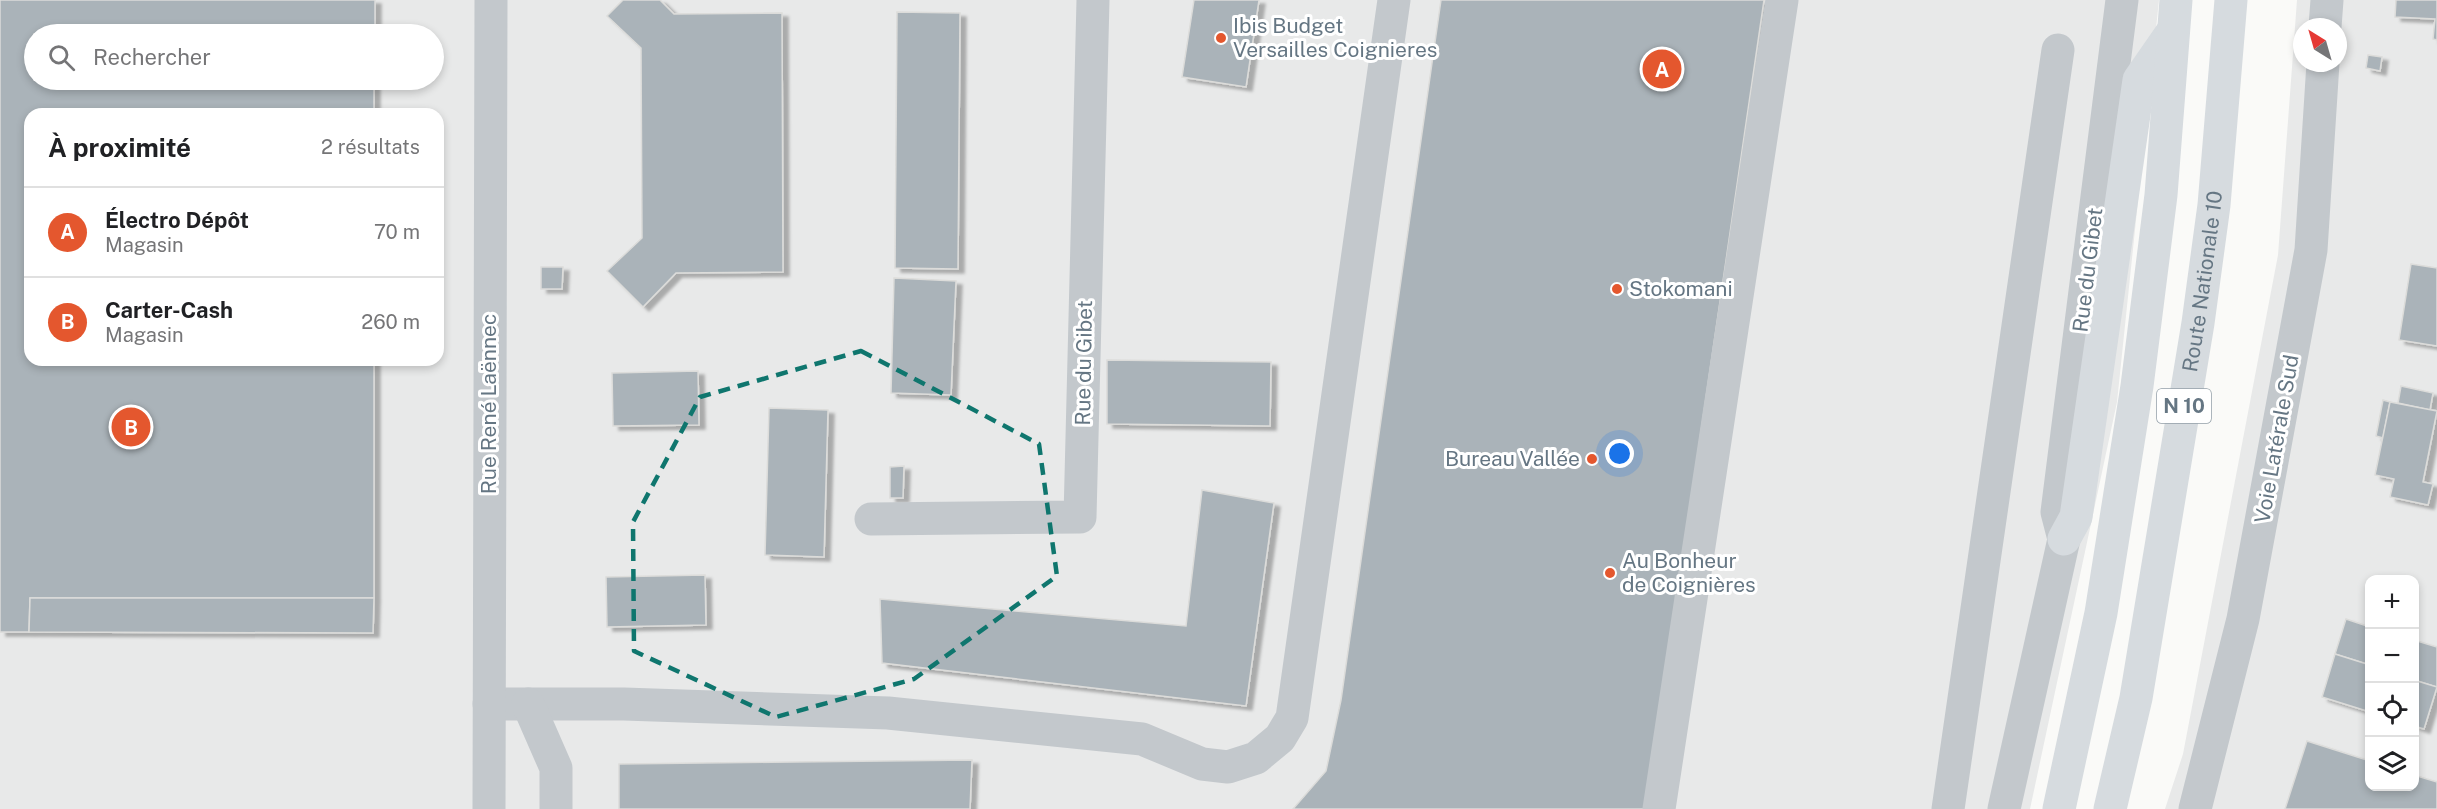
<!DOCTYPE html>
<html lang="fr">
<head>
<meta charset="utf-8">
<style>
  body { margin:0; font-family:"Public Sans",sans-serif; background:#f6f6f6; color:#202124 }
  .controls { position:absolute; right:18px; bottom:18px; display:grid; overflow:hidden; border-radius:12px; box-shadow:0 3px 9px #0003 }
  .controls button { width:54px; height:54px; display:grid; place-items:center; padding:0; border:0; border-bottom:2px solid #e0e0e0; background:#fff; color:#202124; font:30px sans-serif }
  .compass { position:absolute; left:2293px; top:18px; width:54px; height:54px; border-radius:50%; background:#fff; box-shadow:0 3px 9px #0003; rotate:323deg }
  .you { position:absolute; left:1620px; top:454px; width:21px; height:21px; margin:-15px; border:4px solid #fff; border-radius:50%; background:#1a73e8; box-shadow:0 0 0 9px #1a73e833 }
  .badge { display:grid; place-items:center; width:39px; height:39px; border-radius:50%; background:#e4572e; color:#fff; font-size:20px; font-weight:700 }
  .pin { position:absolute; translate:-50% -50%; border:3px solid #fff; box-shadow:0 2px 6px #0006 }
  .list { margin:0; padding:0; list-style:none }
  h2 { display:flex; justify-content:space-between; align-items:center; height:78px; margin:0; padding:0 24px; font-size:26px }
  h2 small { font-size:20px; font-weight:400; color:#757577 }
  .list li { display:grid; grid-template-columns:39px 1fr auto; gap:18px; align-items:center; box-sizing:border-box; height:90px; padding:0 24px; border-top:2px solid #e0e0e0 }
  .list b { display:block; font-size:22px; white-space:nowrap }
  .list p { margin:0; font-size:20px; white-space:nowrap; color:#757577 }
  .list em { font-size:20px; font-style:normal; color:#757577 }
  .icon { flex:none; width:33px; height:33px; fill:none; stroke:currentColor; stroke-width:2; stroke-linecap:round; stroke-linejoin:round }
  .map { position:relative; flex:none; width:2437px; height:809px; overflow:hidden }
  .search { position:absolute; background:#fff; box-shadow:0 3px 9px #0003; left:24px; top:24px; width:420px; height:66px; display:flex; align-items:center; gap:15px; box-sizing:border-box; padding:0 21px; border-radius:33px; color:#757577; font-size:22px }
  .panel { position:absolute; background:#fff; box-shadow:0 3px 9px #0003; left:24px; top:108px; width:420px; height:258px; border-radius:18px }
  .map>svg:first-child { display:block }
</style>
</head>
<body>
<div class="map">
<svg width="2437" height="809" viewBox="0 0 2437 809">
  <defs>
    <filter id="shadow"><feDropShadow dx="6" dy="4" stdDeviation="1.5" flood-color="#0004"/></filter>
  </defs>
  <rect width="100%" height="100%" fill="#fafaf8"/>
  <g fill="#e8e9e9" fill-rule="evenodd">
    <path d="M0 0H2159L2117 402 2030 809H0ZM34 34H434V80H34ZM30 114H438V360H30Z"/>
    <path d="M2297 0H2437V809H2165L2183 754 2278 255ZM2302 27H2338V63H2302ZM2370 580H2414V786H2370Z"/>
  </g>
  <g fill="#aab3b9" stroke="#dcdcda" stroke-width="1.5" filter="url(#shadow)">
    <path d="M0 0H375V34H34V80H374V114H30V360H374V598H30L29 632H0Z"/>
    <path d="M623 0H660L674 14 782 13 783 272 676 273 643 307 607 271 642 238 641 48 607 16Z"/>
    <path d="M1194 0H1259L1246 87 1182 77Z"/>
    <path d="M1441 0H1764L1646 809H1293L1326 771 1341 700Z"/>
    <path d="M2396 0H2437V40L2433 39 2435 19 2395 17Z"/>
    <path d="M897 12 960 13 958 269 895 268Z"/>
    <path d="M2368 55 2382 57 2380 71 2366 68Z"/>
    <path d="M2411 264 2437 268V346L2399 340Z"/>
    <path d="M541 267H563L562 289H541Z"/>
    <path d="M894 278 956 281 951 395 891 393Z"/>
    <path d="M1107 360 1271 362 1270 426 1107 424Z"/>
    <path d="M698 371 699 425 613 426 612 373Z"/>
    <path d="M2401 386 2433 393 2430 410 2398 403Z"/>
    <path d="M2383 400 2390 402 2383 438 2376 436Z"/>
    <path d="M2390 402 2437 411 2423 482 2433 484 2428 505 2390 497 2394 479 2375 475Z"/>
    <path d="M769 408 828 410 824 557 765 555Z"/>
    <path d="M904 466 903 498H890V467Z"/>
    <path d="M1202 490 1274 503 1246 706 882 663 880 599 1186 626Z"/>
    <path d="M705 575 706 625 607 627 606 577Z"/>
    <path d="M30 598H374L373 633 29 632Z"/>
    <path d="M2346 619 2370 627V665L2335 654Z"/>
    <path d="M2414 640 2437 647V687L2414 680Z"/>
    <path d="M2335 654 2370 665V712L2322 697Z"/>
    <path d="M2414 680 2437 687 2424 729 2414 726Z"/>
    <path d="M2307 741 2370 761V786H2414V775L2437 782V809H2285Z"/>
    <path d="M972 760 970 809H619V764Z"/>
  </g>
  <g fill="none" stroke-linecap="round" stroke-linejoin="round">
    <g stroke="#c3c8cc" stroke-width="33">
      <path d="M2325 27 2327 0"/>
      <path d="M871 519 1080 517 1093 0"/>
      <path d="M489 704H624L888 713 1142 739 1202 764 1228 767 1256 758 1280 738 1292 718 1394 0"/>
      <path d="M528 704 556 768V809"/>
      <path d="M489 809 491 0"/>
      <path d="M1659 809 1782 0"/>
      <path d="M1948 809 2058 50"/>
      <path d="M2004 809 2064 539 2057 512 2122 0"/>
      <path d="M2195 809 2243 619 2311 250 2323 63"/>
    </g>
    <g stroke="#d6dbdf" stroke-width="33">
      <path d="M2064 539 2076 517 2139 80 2173 31"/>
      <path d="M2059 809 2101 613 2137 386 2161 195 2176 0"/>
      <path id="s1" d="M2110 809 2136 698 2198 323 2214 205 2231 0"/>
    </g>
  </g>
  <path fill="none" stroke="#0f766e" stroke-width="4.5" stroke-dasharray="12 8" stroke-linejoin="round" d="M861 351 1039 444 1057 576 914 679 776 717 634 651 633 522 700 397Z"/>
  <g fill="#e4572e" stroke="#fff" stroke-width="2">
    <circle cx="1221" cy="38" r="6"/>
    <circle cx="1617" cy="289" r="6"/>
    <circle cx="1592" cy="459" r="6"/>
    <circle cx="1610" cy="573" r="6"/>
  </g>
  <g text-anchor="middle" stroke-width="6" stroke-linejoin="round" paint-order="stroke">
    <rect fill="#fff" stroke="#939fa8" stroke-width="1.5" x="2157" y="389" width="54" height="34" rx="4.5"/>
    <g font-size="20" font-weight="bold" fill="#657683">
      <text x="2184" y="413">N 10</text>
    </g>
    <g font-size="21" fill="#657683" stroke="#fff" text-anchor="start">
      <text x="1233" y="33">Ibis Budget<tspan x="1233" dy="24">Versailles Coignieres</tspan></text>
      <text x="1629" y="296">Stokomani</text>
      <text x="1580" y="466" text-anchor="end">Bureau Vallée</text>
      <text x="1622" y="568">Au Bonheur<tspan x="1622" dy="24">de Coignières</tspan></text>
    </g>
    <g font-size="21" fill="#657683" stroke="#fff">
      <text transform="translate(2088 270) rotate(-83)" y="7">Rue du Gibet</text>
      <text dy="7" stroke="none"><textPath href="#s1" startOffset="536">Route Nationale 10</textPath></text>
      <text transform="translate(1084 363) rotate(-89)" y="7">Rue du Gibet</text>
      <text transform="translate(489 404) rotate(-90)" y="7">Rue René Laënnec</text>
      <text transform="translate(2277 439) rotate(-80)" y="7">Voie Latérale Sud</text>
    </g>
  </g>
</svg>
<div class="controls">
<button>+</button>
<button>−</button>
<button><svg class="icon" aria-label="locate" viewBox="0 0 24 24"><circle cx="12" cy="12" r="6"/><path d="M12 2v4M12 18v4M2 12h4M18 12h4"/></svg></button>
<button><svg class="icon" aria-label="layers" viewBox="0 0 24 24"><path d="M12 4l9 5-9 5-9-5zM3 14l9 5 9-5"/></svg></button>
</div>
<svg class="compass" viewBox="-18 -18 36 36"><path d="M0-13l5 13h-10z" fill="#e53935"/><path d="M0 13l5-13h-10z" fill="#757577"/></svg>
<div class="you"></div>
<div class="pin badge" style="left:1662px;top:69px">A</div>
<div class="pin badge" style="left:131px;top:427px">B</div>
<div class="search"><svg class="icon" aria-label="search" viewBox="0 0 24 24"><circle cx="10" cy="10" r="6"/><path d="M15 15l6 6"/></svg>Rechercher</div>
<section class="panel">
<h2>À proximité<small>2 résultats</small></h2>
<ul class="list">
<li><span class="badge">A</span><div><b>Électro Dépôt</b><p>Magasin</p></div><em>70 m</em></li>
<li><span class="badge">B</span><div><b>Carter-Cash</b><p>Magasin</p></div><em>260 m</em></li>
</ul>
</section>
</div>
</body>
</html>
